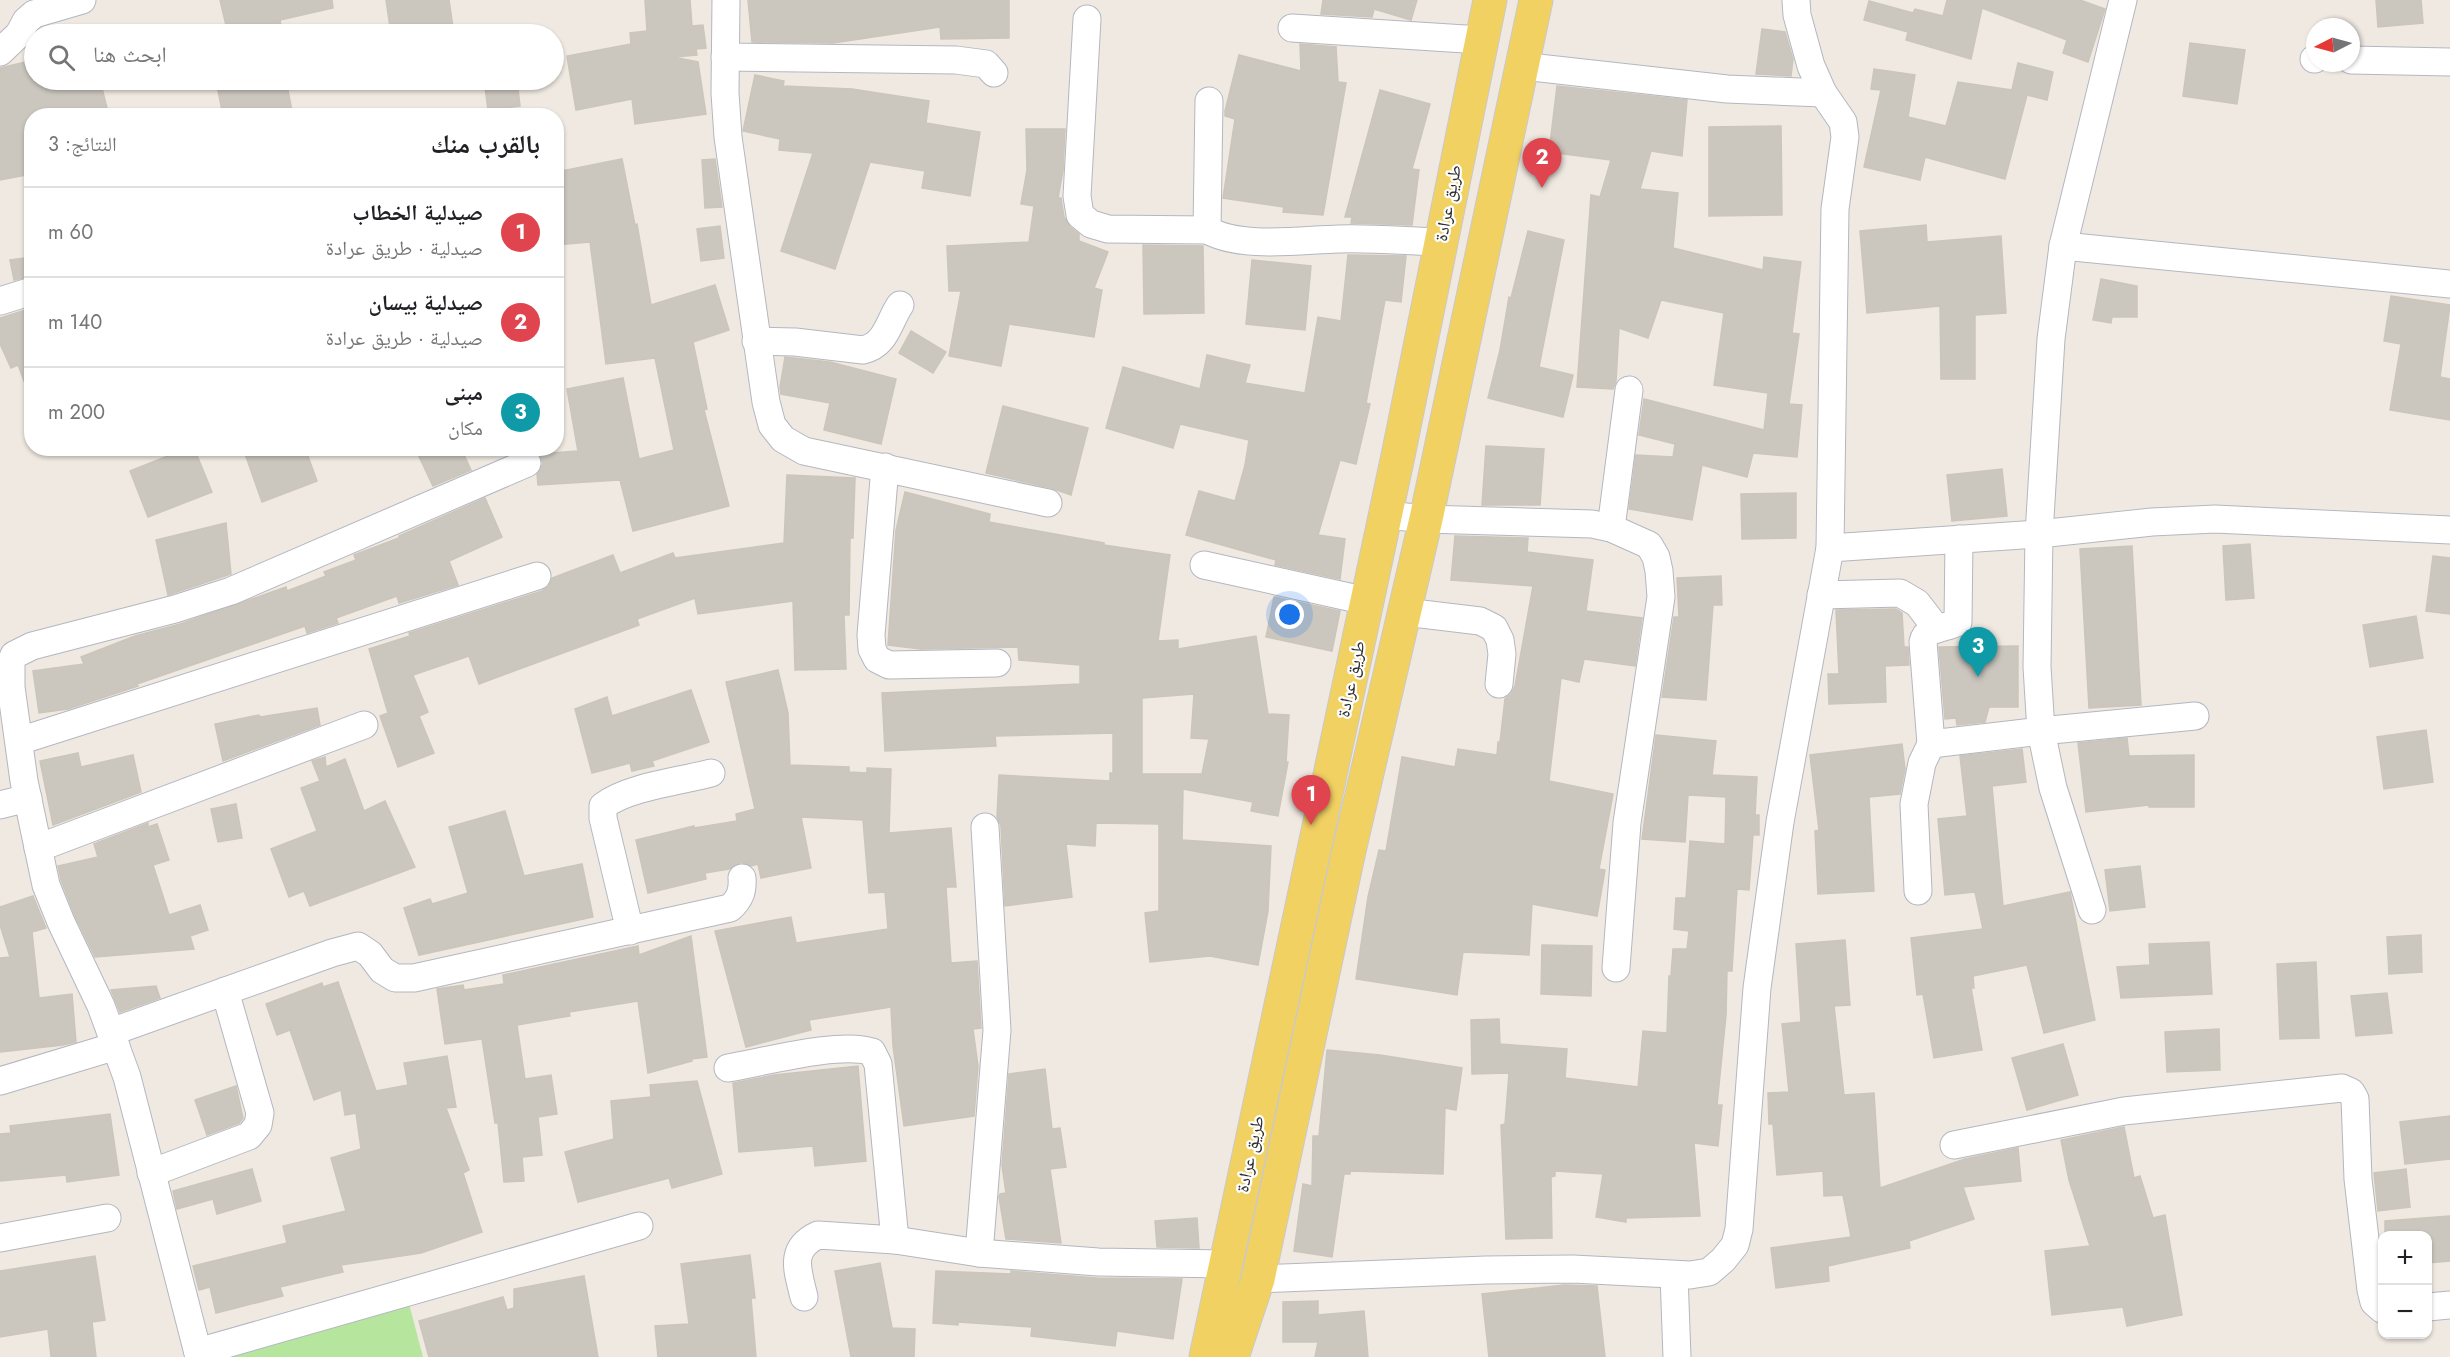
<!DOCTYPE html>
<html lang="ar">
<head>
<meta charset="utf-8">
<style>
  body { margin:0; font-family:Jost,"Noto Naskh Arabic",sans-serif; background:#f6f6f6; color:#202124; direction:rtl }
  .controls { position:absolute; right:18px; bottom:18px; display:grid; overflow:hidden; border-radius:12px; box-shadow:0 2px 4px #0004 }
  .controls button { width:54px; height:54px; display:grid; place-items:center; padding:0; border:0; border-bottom:2px solid #e0e0e0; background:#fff; color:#202124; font:30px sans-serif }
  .compass { position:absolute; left:2306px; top:18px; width:54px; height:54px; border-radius:50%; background:#fff; box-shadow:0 2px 4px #0004; rotate:264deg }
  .you { position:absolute; left:1290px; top:615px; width:21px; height:21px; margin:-15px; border:4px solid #fff; border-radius:50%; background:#1a73e8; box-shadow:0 0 0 9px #1a73e833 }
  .badge { display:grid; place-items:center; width:39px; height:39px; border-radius:50%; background:#db2777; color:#fff; font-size:20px; font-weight:700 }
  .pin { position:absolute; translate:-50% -50px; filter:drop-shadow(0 2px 3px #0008) }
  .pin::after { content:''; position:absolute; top:32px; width:21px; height:18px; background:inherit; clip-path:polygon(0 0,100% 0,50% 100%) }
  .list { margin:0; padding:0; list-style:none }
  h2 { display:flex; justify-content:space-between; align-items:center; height:78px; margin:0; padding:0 24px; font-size:26px }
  h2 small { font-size:20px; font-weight:400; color:#757577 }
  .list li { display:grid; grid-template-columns:39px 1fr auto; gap:18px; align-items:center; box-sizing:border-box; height:90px; padding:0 24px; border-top:2px solid #e0e0e0 }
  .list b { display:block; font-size:22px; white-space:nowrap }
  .list p { margin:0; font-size:20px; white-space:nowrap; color:#757577 }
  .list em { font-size:20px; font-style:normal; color:#757577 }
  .icon { flex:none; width:33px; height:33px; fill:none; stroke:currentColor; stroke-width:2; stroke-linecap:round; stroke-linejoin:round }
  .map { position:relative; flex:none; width:2450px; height:1357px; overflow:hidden; direction:ltr }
  .search { position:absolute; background:#fff; box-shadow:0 2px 4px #0004; left:24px; top:24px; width:540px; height:66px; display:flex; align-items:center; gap:15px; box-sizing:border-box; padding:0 21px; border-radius:33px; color:#757577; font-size:22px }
  .panel { position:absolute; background:#fff; box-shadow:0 2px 4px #0004; left:24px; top:108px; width:540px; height:348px; border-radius:24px; direction:rtl }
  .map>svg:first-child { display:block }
</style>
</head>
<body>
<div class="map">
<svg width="2450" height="1357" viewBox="0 0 2450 1357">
  <rect width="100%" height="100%" fill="#efe9e1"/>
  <path fill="#b6e59e" d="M408 1300 423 1357H216Z"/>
  <g fill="#cbc7bf" stroke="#cbc5ba" stroke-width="1.5" fill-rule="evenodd">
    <path d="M220 0H332L333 8 280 20 281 26 256 32 257 34H228Z"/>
    <path d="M386 0H449L454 34H391Z"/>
    <path d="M645 0H690L692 26 703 25 706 48 696 49 697 55 673 57 698 62 706 114 635 124 632 99 576 110 567 56 631 44 630 33 647 31Z"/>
    <path d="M748 0H1009V38L941 39 940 27 833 43 752 42Z"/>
    <path d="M1323 0H1417L1411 20 1374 9 1372 17 1321 14Z"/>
    <path d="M1947 0H2080L2105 9 2088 62 2063 53 2067 40 1982 8 1971 59 1906 40 1908 32 1864 20 1869 1 1913 13 1915 9 1943 16Z"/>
    <path d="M2376 0H2421L2423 23 2378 27Z"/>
    <path d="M1762 29 1785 32 1793 59 1791 76 1756 74Z"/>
    <path d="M2190 43 2245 50 2237 104 2183 96Z"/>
    <path d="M1300 44 1336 47 1338 82 1346 83 1323 215 1283 212 1284 207 1223 198 1235 119 1225 116V111L1239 55 1301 71Z"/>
    <path d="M34 60V80H100L109 116H32V174L0 180V68Z"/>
    <path d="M2018 63 2053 72 2047 100 2027 95 2005 179 1925 157 1920 180 1864 167 1881 90 1871 89 1874 69 1915 75 1908 117 1946 126 1958 82 2012 90Z"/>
    <path d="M755 75 784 81 783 86 852 89 929 101 926 123 980 132 970 196 922 188 925 171 870 162 835 269 781 251 813 153 779 150 780 139 743 131Z"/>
    <path d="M216 80H286L293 116H223Z"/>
    <path d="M484 80H517L520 106 488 110Z"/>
    <path d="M1557 86 1687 100 1682 156 1651 151 1640 189 1678 193 1673 248 1763 270 1764 257 1801 262 1792 333 1799 334 1789 404 1802 405 1797 457 1753 453 1747 477 1702 465 1692 520 1629 509 1636 455 1673 457 1675 444 1639 435 1644 399 1764 430 1768 393 1714 385 1724 313 1661 300 1648 338 1619 328 1616 381 1613 389 1577 387 1591 195 1600 197 1611 160 1549 152Z"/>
    <path d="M1380 90 1430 104 1412 169 1419 170 1412 225 1351 223 1352 217H1345Z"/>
    <path d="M1781 126 1782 215 1709 216V127Z"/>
    <path d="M1026 129H1065L1063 171 1058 198H1061L1064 217 1070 227 1079 234V241L1108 252 1094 288 1102 290 1094 337 1009 324 1001 366 949 356 961 291H949L947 246 1029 242 1034 206 1021 204 1027 170Z"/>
    <path d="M622 159 635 225 637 224 651 305 715 285 729 330 693 342 707 409 704 410 729 506 633 531 620 480 538 485 537 474 543 464 539 454 578 451 567 389 623 378 639 459 674 450 655 358 606 364 590 242 556 245V172Z"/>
    <path d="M715 159 722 207 705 208 702 160Z"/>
    <path d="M1926 225 1927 242 2001 236 2006 313 1975 315V379H1941L1940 306 1867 313 1860 231Z"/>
    <path d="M720 226 724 258 701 261 697 229Z"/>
    <path d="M1528 231 1564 240 1539 367 1573 375 1563 417 1488 398 1500 350 1509 297 1511 298Z"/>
    <path d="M1143 245 1203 246 1204 313 1144 314Z"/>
    <path d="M1348 255 1406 256 1401 302 1385 300 1366 403 1370 404 1356 464 1340 460 1318 535 1345 539 1340 579 1275 565 1276 560 1186 535 1199 491 1235 501 1245 465 1249 440 1180 424 1173 448 1106 428 1123 367 1200 389 1207 355 1250 365 1245 383 1305 393 1318 317 1341 321Z"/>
    <path d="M32 257V276L14 280 10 260Z"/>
    <path d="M1252 260 1311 266 1305 330 1246 324Z"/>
    <path d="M2101 279 2137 286V317H2112L2111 323 2093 320Z"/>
    <path d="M2391 296 2450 305 2440 377 2450 379V420L2390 410 2401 344 2384 341Z"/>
    <path d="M32 308V397H30L18 365 11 368 0 344V318Z"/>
    <path d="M911 331 946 352 933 373 899 353Z"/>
    <path d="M785 357 830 362 896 379 881 444 824 430 830 403 781 394 780 387Z"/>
    <path d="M1003 406 1088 428 1071 495 1051 488 986 473Z"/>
    <path d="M1486 446 1544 449 1540 505H1482Z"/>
    <path d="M188 448H194L212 492 148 517 130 471Z"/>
    <path d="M243 448H305L317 481 262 502Z"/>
    <path d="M415 448H461L471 470 433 486Z"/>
    <path d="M2002 469 2007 516 1952 521 1947 475Z"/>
    <path d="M787 475 855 478 853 538H850L849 615H844L846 669 795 670 793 601 698 614 695 598 637 619 639 625 479 684 469 656 413 675 428 712 419 716 434 753 398 767 380 716 388 713 369 649 410 636 409 633 542 591 549 586 552 578 613 555 620 573 673 553 675 558 784 543Z"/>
    <path d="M905 492 990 514 989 522 1104 543V545L1170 555 1158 641 1178 640V649L1256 636 1268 714 1289 715 1286 762H1288L1278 816 1251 811 1253 802 1183 789 1182 840 1271 846 1268 911 1258 965 1210 956 1150 962 1145 913 1159 911V824L1096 823 1095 846 1066 844 1072 897 1005 906 1001 826 997 817 999 775 1110 781V773H1113V733L995 736 996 746 885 751 882 693 1080 684V665L1019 660 1018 647 921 649 888 645 896 530ZM1194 694 1191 738 1209 739 1202 774H1142V698Z"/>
    <path d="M1796 493V538L1742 539 1741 494Z"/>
    <path d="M485 498 502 537 449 561 458 585 399 603 397 596 336 618 338 623 307 633 305 626 137 684 138 686 68 709 39 713 33 671 84 664 81 657 135 636 180 624 286 587 287 591 326 576 324 572 356 560 354 555 399 538V536Z"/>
    <path d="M226 523 231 574 168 595 156 540Z"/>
    <path d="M1455 536 1528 538 1527 552 1593 560 1586 611 1642 618 1635 666 1584 659 1579 682 1561 678 1549 781 1613 794 1599 869 1605 870 1597 916 1532 904 1529 955 1463 952 1457 995 1356 979 1368 897 1379 850 1386 851 1402 757 1455 767 1458 749 1497 755 1498 742H1500L1505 699 1511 694 1515 686 1533 586 1451 580Z"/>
    <path d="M2250 544 2254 598 2226 600 2223 546Z"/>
    <path d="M2132 546 2141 705 2089 708 2080 549Z"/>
    <path d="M2433 556 2450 558V614L2426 611Z"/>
    <path d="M1721 576 1722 605H1713L1706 700 1662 697 1674 617H1679L1677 578Z"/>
    <path d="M1274 597 1340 611 1332 651 1266 637Z"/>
    <path d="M1896 609 1902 613 1904 647H1908L1909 665 1885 666 1886 702 1829 704 1828 674H1839L1836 610Z"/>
    <path d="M2416 616 2423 658 2370 667 2363 625Z"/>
    <path d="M2018 646V707H1989L1985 722 1957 725 1956 718 1945 719 1939 647Z"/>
    <path d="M778 670 788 713 790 765 849 767V772L867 773V768L891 769 889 833 951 828 956 887H946L951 963 977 961 981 1028 973 1029 978 1066 974 1116 904 1126 893 1046 891 1007 809 1020 811 1030 746 1047 715 931 791 917 796 943 888 929 885 892 869 893 863 820 801 817 811 868 761 878 758 864 751 866 741 862 729 869 705 873 706 879 648 893 636 840 694 826V828L737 821 736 814 755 809 726 682Z"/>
    <path d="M691 690 709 742 652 761 654 766 632 771 630 763 592 773 575 709 607 697 612 716Z"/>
    <path d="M317 708 320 725 223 761 215 724 259 715 260 717Z"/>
    <path d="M2426 730 2433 782 2384 789 2377 737Z"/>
    <path d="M1656 735 1716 741 1712 775 1757 777 1755 815H1759V835H1753L1749 890 1737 889 1732 971H1727L1726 1015 1717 1105H1722L1718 1146 1694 1143 1700 1216 1626 1218V1222L1596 1217 1603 1174 1555 1171V1176L1551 1177 1552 1238 1506 1239 1501 1125 1505 1124 1509 1073 1472 1074 1471 1020 1499 1019 1500 1044 1567 1049 1565 1078 1638 1087 1643 1031 1667 1033 1669 976H1671L1673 949H1687L1689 931 1674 929 1676 898H1686L1690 841 1725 844 1726 797 1688 795 1685 842 1642 839Z"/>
    <path d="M2127 738 2129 756 2194 755V807H2149V805L2086 812 2078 743Z"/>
    <path d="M1902 744 1905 769 1900 794 1869 797 1874 891 1818 894 1815 831 1819 830 1810 755Z"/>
    <path d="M2022 749 2026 782 1992 786 2003 906 2070 892 2095 1020 2044 1033 2027 965 1973 976 1974 988H1971L1982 1050 1934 1058 1923 994 1917 995 1911 938 1983 929 1975 892 1945 895 1938 819 1967 816 1960 756Z"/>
    <path d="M78 753 81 767 133 755 141 792 53 825 40 761Z"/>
    <path d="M325 757 326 767 345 759 364 811 385 801 415 867 310 906 304 891 289 897 271 849 317 831 301 788 320 781 312 761Z"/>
    <path d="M236 804 242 838 218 842 211 809Z"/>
    <path d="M505 811 524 876 582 864 593 917 419 955 404 908 430 899 432 904 468 893 449 827Z"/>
    <path d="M148 823V827L157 824 169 860 153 865 169 915 200 905 208 930 190 936 194 949 95 957 75 916 61 880 58 866 98 857 94 844Z"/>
    <path d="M2140 866 2145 907 2110 911 2105 870Z"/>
    <path d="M33 896 46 928 32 932 39 998 72 994 76 1042 63 1045 0 1052V958L10 957 0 925V907Z"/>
    <path d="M2421 935 2422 972 2389 974 2387 937Z"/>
    <path d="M691 936 707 1057 691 1059 692 1061 648 1073 638 1001 569 1012 570 1016 517 1025 525 1079 551 1075 557 1114 538 1117 542 1155 522 1157 524 1181 504 1182 498 1123H495L482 1039 445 1044 437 989 463 985 464 990 504 984 503 975 638 946 639 955Z"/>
    <path d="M1845 940 1850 1005 1834 1006 1844 1095 1874 1093 1880 1188 1965 1159 2018 1148 2021 1181 1963 1187 1974 1219 1909 1241 1910 1248 1828 1266 1829 1281 1776 1288 1771 1248 1851 1237 1843 1195 1824 1196 1823 1171 1777 1175 1773 1124H1769L1768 1093 1789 1092 1782 1024 1801 1022 1796 944Z"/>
    <path d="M2209 942 2212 994 2121 998 2117 967 2150 965 2149 944Z"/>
    <path d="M1542 945 1592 946 1591 996 1541 994Z"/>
    <path d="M2316 962 2319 1038 2280 1039 2277 964Z"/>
    <path d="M338 982 376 1091 408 1085 404 1063 447 1056 456 1107 446 1108 469 1170 463 1173 482 1232 421 1253 341 1265 343 1272 280 1287 283 1296 216 1313 210 1287 199 1290 193 1266 287 1243 283 1226 346 1211 331 1158 361 1149 356 1113 345 1115 341 1090 314 1100 290 1030 277 1035 266 1004 322 983 323 987Z"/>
    <path d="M156 986 160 998 120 1012 111 990Z"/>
    <path d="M2387 993 2392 1033 2356 1036 2351 996Z"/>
    <path d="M2219 1029 2220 1070 2167 1072 2165 1032Z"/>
    <path d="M2063 1044 2078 1095 2027 1110 2012 1058Z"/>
    <path d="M1327 1050 1380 1055 1462 1068 1456 1110 1445 1108 1443 1174 1350 1171V1174H1344L1332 1257 1294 1251 1303 1184 1312 1186 1313 1136H1319Z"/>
    <path d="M858 1066 866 1161 815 1166 813 1146 739 1152 733 1083 774 1075Z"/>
    <path d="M1045 1069 1052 1129 1060 1128 1066 1167 1050 1169 1061 1243 1006 1239 999 1197 1000 1194 1006 1193 1002 1165 1009 1074Z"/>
    <path d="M697 1081 722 1174 672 1188 669 1178 578 1202 565 1152 614 1139 611 1101 651 1097 650 1085Z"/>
    <path d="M236 1086 243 1118 239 1123 207 1135 195 1100Z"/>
    <path d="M110 1114 119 1175 67 1182 66 1175 0 1181V1134L11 1133 10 1126Z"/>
    <path d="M2450 1116V1159L2405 1164 2400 1122Z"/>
    <path d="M2124 1127 2134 1178 2140 1176 2153 1218 2165 1215 2182 1315 2127 1326 2123 1307 2052 1315 2045 1251 2090 1246 2069 1180 2061 1140Z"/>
    <path d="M252 1169 261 1201 217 1214 213 1199 177 1209 173 1191Z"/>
    <path d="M2406 1169 2410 1207 2378 1211 2374 1173Z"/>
    <path d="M2450 1216V1261L2427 1263V1236H2385V1221Z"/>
    <path d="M1197 1218 1199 1248 1157 1247 1155 1221Z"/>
    <path d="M750 1255 755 1298H751L756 1357H658L655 1326 689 1324 681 1264Z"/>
    <path d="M95 1256 105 1320 92 1322 96 1357H51L48 1329 0 1337V1271Z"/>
    <path d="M880 1263 892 1328 915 1329 914 1357H851L835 1271Z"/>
    <path d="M936 1271 1011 1274V1271L1097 1278 1182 1279 1173 1339 1117 1331 1115 1346 1031 1336 1032 1327 958 1322V1325L933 1323Z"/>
    <path d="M584 1276 598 1357H429L419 1321 503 1297 507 1310 514 1308V1289Z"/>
    <path d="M1564 1285 1597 1286 1605 1357H1489L1482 1294Z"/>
    <path d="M1318 1301V1315L1364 1311 1368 1357H1315L1318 1342H1283V1302Z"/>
  </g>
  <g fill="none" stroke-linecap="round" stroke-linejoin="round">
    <defs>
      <g id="street">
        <path d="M726 0 725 93 728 137 766 402 772 425 783 439 804 451 1048 503"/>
        <path d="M1087 19 1077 196 1080 215 1091 224 1108 229 1207 230C1242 249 1299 240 1339 239 1372 238 1406 241 1440 242"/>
        <path d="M1292 28 1481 40"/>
        <path d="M0 52 19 34 26 21 34 14 82 0"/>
        <path d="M725 57 956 60 986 64 994 73"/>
        <path d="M2314 59H2315"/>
        <path d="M2351 60 2450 62"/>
        <path d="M1522 66 1727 89 1823 93"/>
        <path d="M1207 230 1209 101"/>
        <path d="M2063 246 2450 284"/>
        <path d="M0 301 32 291"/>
        <path d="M756 341 795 342 863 350C886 345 888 323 900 305"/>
        <path d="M885 467 871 635 872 649 877 659 889 665 997 663"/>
        <path d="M1386 515 1426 519 1592 524 1611 528 1649 545 1656 557 1659 571 1661 597 1627 823 1616 968"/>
        <path d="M1611 528 1629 390"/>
        <path d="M1830 548 2039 534 2152 522 2215 519 2450 530"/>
        <path d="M1204 565 1367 601"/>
        <path d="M1821 595 1900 593 1917 603 1937 629"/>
        <path d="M1405 612 1480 621 1494 628 1500 640 1502 654 1499 684"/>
        <path d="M19 741 537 576"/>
        <path d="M1931 744 2041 731 2195 716"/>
        <path d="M0 805 28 798"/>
        <path d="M38 848 364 725"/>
        <path d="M1918 891 1914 804 1922 763 1931 744 1923 642C1926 626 1946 629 1958 622L1959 539"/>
        <path d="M2092 910 2053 788 2041 731 2037 667 2039 534 2051 339 2063 246 2123 0"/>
        <path d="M630 931 603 818V806C627 787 681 781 711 773"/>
        <path d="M111 1032 332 953 358 946 370 954 382 970 395 978H414L730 908C740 899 743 891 742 878"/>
        <path d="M728 1068C764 1062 841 1041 872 1052L878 1064 895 1240"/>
        <path d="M0 1081 116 1046"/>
        <path d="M1954 1145 2124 1111 2342 1088 2351 1092 2355 1099 2358 1179 2371 1290 2374 1302 2382 1309"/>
        <path d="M151 1173 249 1136 258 1125 260 1113 225 991"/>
        <path d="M0 1238 107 1218"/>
        <path d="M979 1253 997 1030 985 827"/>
        <path d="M1674 1275 1677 1357"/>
        <path d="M1258 1279 1486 1270 1573 1269 1690 1275 1709 1272 1723 1260 1735 1245 1739 1229 1757 988 1780 822 1830 548 1835 209 1845 137 1843 122 1823 93 1811 66 1797 15 1796 0"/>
        <path d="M804 1297C798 1271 788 1249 818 1235L895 1240 979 1253 1098 1262 1226 1264"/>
        <path d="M2428 1307 2450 1305"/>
        <path d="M198 1352 639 1226"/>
        <path d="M199 1357 127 1077 101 1006 61 922 46 885 24 781 11 687V662L14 655 32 646 175 609 231 591 527 463"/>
      </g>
      <g id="primary">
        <path d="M1206 1357 1399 451 1490 0"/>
        <path d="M1232 1357 1258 1279 1348 855 1426 519 1536 0"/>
      </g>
    </defs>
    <use href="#street" stroke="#b4b7c1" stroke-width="29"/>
    <use href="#primary" stroke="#c9c9c9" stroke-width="35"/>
    <use href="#street" stroke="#fff" stroke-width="27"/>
    <use href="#primary" stroke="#f2d163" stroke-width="33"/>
  </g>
  <g text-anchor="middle" stroke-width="4.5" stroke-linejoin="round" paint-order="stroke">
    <g font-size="18" fill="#2e2e2e" stroke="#fff">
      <text transform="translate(1448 203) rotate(-79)" y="6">طريق عرادة</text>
      <text transform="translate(1351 679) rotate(-78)" y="6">طريق عرادة</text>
      <text transform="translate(1250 1154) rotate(-78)" y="6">طريق عرادة</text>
    </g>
  </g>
</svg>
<div class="controls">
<button>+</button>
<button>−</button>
</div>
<svg class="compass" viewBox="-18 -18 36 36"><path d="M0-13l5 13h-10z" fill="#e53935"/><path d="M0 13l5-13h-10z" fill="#757577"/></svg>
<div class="you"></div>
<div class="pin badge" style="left:1311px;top:825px;background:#e0444e">1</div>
<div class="pin badge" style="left:1542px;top:188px;background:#e0444e">2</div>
<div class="pin badge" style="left:1978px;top:677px;background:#0f9aa8">3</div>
<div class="search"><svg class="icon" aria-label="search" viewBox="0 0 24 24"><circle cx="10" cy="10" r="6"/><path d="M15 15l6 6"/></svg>ابحث هنا</div>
<section class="panel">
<h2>بالقرب منك<small>النتائج: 3</small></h2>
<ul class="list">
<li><span class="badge" style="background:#e0444e">1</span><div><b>صيدلية الخطاب</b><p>صيدلية · طريق عرادة</p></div><em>60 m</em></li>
<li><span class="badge" style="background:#e0444e">2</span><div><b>صيدلية بيسان</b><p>صيدلية · طريق عرادة</p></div><em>140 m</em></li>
<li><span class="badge" style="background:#0f9aa8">3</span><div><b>مبنى</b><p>مكان</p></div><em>200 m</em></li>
</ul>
</section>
</div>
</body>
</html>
